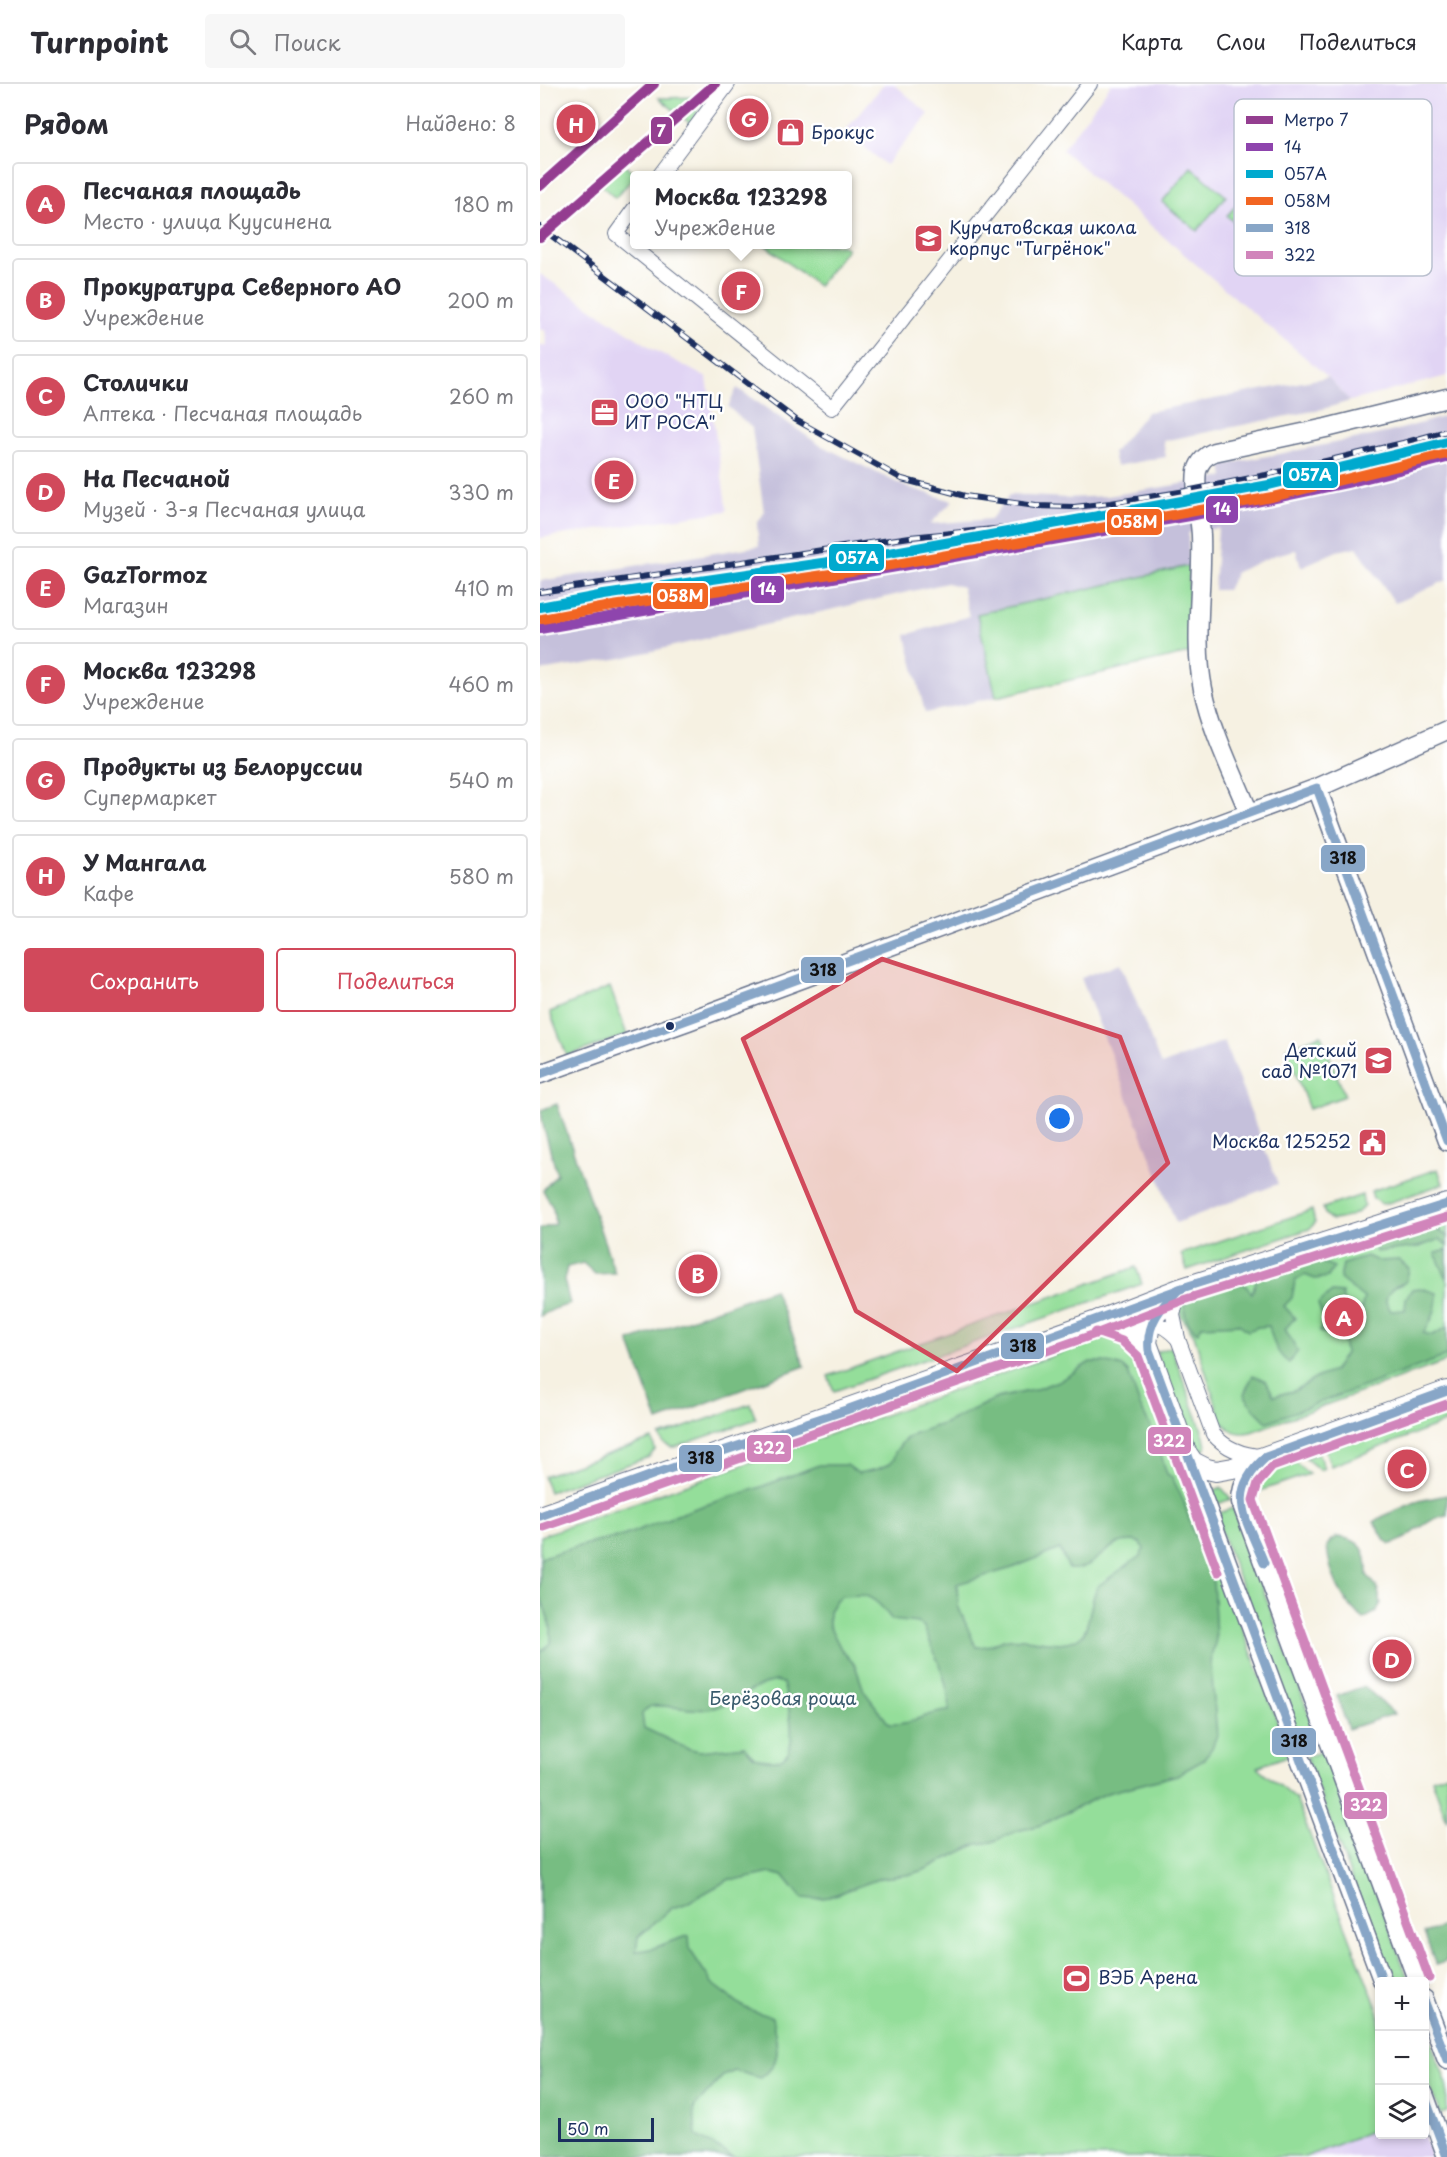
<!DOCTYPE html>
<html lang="ru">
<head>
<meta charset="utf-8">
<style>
  body { margin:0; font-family:"Playpen Sans",sans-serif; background:#f7f7f7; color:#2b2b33 }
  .controls { position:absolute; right:18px; bottom:18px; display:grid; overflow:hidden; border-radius:6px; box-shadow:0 3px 9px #0003 }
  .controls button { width:54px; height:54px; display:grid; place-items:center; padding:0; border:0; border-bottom:2px solid #e1e1e2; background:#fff; color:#2b2b33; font:30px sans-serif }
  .scale { position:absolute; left:18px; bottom:15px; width:96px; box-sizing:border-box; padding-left:6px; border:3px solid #1b2f5e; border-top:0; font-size:16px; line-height:21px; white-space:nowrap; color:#1b2f5e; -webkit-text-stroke:4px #fff; paint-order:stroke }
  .you { position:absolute; left:520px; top:1035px; width:21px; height:21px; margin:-15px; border:4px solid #fff; border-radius:50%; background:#1a73e8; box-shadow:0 0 0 9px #1a73e833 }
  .badge { display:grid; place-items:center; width:39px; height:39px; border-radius:50%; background:#d1495b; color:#fff; font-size:20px; font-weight:700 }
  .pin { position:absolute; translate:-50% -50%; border:3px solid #fff; box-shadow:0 2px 6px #0006 }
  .popup { position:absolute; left:90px; top:87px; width:222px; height:78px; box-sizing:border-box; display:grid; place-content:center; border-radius:6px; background:#fff; filter:drop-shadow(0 2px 4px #0005); font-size:20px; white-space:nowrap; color:#7c7c81 }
  .popup b { font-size:22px; color:#2b2b33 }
  .popup::after { content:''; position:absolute; left:50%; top:100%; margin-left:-12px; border:12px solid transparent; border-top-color:#fff }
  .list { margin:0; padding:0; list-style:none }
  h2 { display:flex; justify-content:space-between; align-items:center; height:78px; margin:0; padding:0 24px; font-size:26px }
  h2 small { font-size:20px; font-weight:400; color:#7c7c81 }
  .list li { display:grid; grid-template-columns:39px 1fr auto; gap:18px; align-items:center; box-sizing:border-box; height:84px; margin:0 12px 12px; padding:0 12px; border:2px solid #e1e1e2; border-radius:6px }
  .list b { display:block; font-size:22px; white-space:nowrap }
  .list p { margin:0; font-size:20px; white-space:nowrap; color:#7c7c81 }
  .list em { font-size:20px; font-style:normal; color:#7c7c81 }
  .actions { display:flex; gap:12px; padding:18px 24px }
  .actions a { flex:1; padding:14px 0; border:2px solid #d1495b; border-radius:6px; text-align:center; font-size:21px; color:#d1495b }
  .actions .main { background:#d1495b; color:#fff }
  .icon { flex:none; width:33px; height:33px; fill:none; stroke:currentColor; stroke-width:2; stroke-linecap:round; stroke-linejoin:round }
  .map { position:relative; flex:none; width:907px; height:2073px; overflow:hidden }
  header { display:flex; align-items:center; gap:36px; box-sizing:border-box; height:84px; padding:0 30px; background:#fff; border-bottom:2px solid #e1e1e2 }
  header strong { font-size:28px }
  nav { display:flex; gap:33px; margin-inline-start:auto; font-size:21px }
  .search { width:420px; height:54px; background:#f7f7f7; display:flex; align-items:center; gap:15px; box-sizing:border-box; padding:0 21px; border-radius:6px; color:#7c7c81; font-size:22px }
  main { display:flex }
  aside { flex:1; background:#fff }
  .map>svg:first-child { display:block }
</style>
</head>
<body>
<header>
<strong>Turnpoint</strong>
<div class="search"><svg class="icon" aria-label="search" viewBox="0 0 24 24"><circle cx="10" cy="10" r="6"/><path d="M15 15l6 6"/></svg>Поиск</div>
<nav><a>Карта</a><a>Слои</a><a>Поделиться</a></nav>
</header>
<main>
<aside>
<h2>Рядом<small>Найдено: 8</small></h2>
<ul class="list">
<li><span class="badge">A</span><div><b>Песчаная площадь</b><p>Место · улица Куусинена</p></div><em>180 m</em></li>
<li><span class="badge">B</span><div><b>Прокуратура Северного АО</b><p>Учреждение</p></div><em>200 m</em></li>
<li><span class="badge">C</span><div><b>Столички</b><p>Аптека · Песчаная площадь</p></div><em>260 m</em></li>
<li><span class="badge">D</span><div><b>На Песчаной</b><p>Музей · 3-я Песчаная улица</p></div><em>330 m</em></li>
<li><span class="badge">E</span><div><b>GazTormoz</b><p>Магазин</p></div><em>410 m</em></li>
<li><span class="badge">F</span><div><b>Москва 123298</b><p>Учреждение</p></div><em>460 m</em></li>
<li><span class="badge">G</span><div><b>Продукты из Белоруссии</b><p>Супермаркет</p></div><em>540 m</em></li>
<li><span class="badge">H</span><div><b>У Мангала</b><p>Кафе</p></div><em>580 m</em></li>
</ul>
<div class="actions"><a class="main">Сохранить</a><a>Поделиться</a></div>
</aside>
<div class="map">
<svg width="907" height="2073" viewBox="0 0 907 2073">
  <rect width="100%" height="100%" fill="#fff"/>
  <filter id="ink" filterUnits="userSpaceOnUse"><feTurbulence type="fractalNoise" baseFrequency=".0167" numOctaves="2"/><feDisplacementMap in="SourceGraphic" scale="12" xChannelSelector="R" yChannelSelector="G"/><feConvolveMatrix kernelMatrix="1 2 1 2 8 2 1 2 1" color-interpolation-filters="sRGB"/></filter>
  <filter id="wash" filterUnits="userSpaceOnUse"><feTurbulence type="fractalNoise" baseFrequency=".008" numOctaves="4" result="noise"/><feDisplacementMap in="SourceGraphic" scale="24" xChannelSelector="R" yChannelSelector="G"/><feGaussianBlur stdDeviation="1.35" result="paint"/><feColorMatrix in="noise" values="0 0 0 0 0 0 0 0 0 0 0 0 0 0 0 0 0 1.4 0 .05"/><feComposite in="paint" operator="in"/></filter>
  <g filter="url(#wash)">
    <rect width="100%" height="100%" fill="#f6f1e2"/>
    <g fill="#e1d4f4">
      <path d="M344 0H354L389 30 346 81 305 47Z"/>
      <path d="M571 0H907V292L810 317 788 293 522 66Z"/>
      <path d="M0 190 113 265 167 294 187 427 0 454V262L7 261 5 246H0Z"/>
      <path d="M839 2044 840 2050 884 2051 891 2073H765Z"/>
    </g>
    <g fill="#c5c0db">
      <path d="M788 293 810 317 783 325 623 357 626 373 576 382 573 369 607 328Z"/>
      <path d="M197 304 280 361 364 402 413 417 390 440 451 435 469 411 526 414 568 412 684 393 682 381 850 348 907 332V496L855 519 817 463 797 467 761 483 756 466 735 471 696 488 687 506H674L678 444 648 449 649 482 437 530 456 613 385 629 366 551 429 532 422 503 407 499 82 574 0 587V497L219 462 217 440 224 429 212 344 188 323Z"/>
      <path d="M581 879 621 981 684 957 738 1100 636 1139 541 894Z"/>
    </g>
    <g fill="#94de9a" stroke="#58867c" stroke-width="1.5">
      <path d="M165 13 151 40 119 14Z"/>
      <path d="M760 52 791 77 747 132 716 108Z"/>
      <path d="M81 77 96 91 75 114 59 99Z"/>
      <path d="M651 83 686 112 657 147 622 118Z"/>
      <path d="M706 109 746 141 728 165 687 132Z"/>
      <path d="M225 161H302L307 165 278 202Z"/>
      <path d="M649 482 650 569 456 613 437 530Z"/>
      <path d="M70 903 87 951 27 972 10 928Z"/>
      <path d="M781 951 805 1012 769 1025 746 964Z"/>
      <path d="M898 1085 903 1100 848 1119 842 1120 833 1114 831 1107Z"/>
      <path d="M822 1111 824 1122C817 1131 802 1136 791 1136L785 1130 783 1124Z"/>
      <path d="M772 1126 775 1139 769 1145 647 1186 641 1170Z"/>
      <path d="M890 1132 902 1133 907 1137V1277L711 1348C697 1351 690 1348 681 1336L654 1251 641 1232 640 1223 642 1214Z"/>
      <path d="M596 1183 602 1200 294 1307 288 1292Z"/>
      <path d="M569 1252C584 1253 593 1260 600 1272L750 1671 717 1683 756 1715 839 1929V2044L765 2073H0V1452Z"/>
      <path d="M631 1263 664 1352 666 1363 661 1368 652 1362 616 1268Z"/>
      <path d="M210 1320 216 1335 136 1363H131L123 1359 120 1352Z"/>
      <path d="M905 1328 907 1338 791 1382 785 1366 846 1343 849 1349Z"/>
      <path d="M112 1355 115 1366 109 1373 9 1408 3 1392Z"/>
      <path d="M778 1369 784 1384 780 1386 765 1374Z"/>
      <path d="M755 1378 769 1390 717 1408 714 1399C725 1387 741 1383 755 1378Z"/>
      <path d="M682 1404 691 1415 672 1422 669 1413 672 1408Z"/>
      <path d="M693 1424 774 1644 757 1650 675 1431Z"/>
      <path d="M783 1667 869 1897H850L766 1673Z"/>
      <path d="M907 1690V1737L892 1695Z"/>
      <path d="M884 1940 907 2000V2028L900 2030 885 1990Z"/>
    </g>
    <g fill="#77bd82" stroke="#497670" stroke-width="1.5" fill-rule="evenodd">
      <path d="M17 1020 75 1189 55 1190 43 1179 27 1183 24 1196 30 1220 14 1225 0 1232V1145L15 1140 13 1124 3 1106 17 1090 3 1041 1 1026Z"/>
      <path d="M890 1141 907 1152V1162L900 1155 879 1163 836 1168 834 1154 862 1143Z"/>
      <path d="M907 1166V1195L895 1169Z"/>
      <path d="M827 1172 838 1177 859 1176 869 1185 866 1198 855 1203 847 1211 846 1218 851 1227 865 1226 866 1214 872 1205 880 1204 897 1209C897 1224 892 1238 883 1249L893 1251 907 1243V1272L727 1338 713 1324 704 1310 713 1291 726 1297 734 1312 756 1306 778 1293 794 1287 805 1269 803 1257 793 1251 780 1248 783 1234 778 1220 792 1208 802 1209 804 1223 821 1226 824 1214 800 1195 803 1180Z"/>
      <path d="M763 1175 779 1177 794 1183 788 1193 775 1195 765 1191 755 1197 752 1214 744 1222 755 1234 745 1245 758 1267 749 1279C736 1270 733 1257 729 1242L718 1243 708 1247 699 1240 662 1242 658 1248C647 1242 644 1232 644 1220 661 1207 682 1201 703 1199L712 1209 719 1188Z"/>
      <path d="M234 1205 265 1282 118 1337 89 1257Z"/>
      <path d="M550 1278H564L583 1283 588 1288 600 1322 616 1354 627 1390 632 1393 644 1418 652 1444 673 1495 676 1556 672 1569 671 1583 677 1651 672 1664 662 1677 637 1691 567 1709 501 1741 477 1747 452 1758 437 1760 382 1787 367 1791 341 1794 289 1813 275 1815 262 1814 244 1792 231 1789 203 1795H190L145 1820 132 1824 98 1853 96 1867C116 1867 130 1855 149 1852L150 1866 172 1899 205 1924 232 1933C236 1958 245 1977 221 1994L195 1987 183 1992 154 2024 156 2051 194 2073H0V1569L11 1558V1544L0 1510V1476L3 1473 43 1461 83 1452 150 1426 218 1404 279 1381H307L318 1389 338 1385 349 1380 354 1375 355 1368 364 1356 375 1349 405 1339 457 1314 494 1306 523 1295ZM594 1457 601 1459 604 1465 600 1472 558 1502C550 1514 550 1543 542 1551 523 1568 489 1551 468 1555 455 1557 454 1563 436 1563L418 1522 417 1500 472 1484 520 1465 529 1485C550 1488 562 1466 579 1459 584 1457 590 1457 594 1457ZM322 1511C336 1514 344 1525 352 1536L378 1539 384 1543C394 1570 410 1598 409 1627 384 1628 372 1642 349 1640L324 1607 315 1581 301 1565 289 1541V1527L296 1516 302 1512ZM236 1597 243 1599C247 1615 262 1671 238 1676 230 1677 221 1675 214 1673L205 1662 160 1667 146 1664 104 1644 102 1630C105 1627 107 1623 112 1622 127 1620 150 1628 168 1625 194 1621 211 1602 236 1597Z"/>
      <path d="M907 1411V1431C885 1434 867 1459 850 1460L845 1456 834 1438 845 1431 878 1417Z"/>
      <path d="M797 1453C822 1455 828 1467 827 1491L837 1503 841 1519 836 1528 824 1535C802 1519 789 1489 787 1462L791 1456Z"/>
      <path d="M824 1602 854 1630 808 1645 797 1612Z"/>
      <path d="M907 1841V1877L896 1881 884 1849Z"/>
    </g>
  </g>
  <g filter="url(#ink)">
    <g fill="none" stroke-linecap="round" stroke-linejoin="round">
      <defs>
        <g id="minor">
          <path d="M119 92 188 0"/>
          <path d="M94 125 76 150 292 324 550 0"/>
          <path d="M639 1207 633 1231 638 1255 673 1350C686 1365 702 1371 722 1372"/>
          <path d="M575 1235C600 1233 621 1236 638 1255"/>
        </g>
        <g id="tertiary">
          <path d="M777 704 907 1057"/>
          <path d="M709 729C693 689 672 648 663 605 653 555 663 502 661 451 660 434 654 402 657 387 660 377 665 372 674 368L786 344 907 314"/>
          <path d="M0 990 148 937 777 704 907 646"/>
          <path d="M646 1368 843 1898"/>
          <path d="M726 1373C712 1386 701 1397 701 1418L878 1898"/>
          <path d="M884 1915 907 1976"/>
          <path d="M884 2010 907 2073"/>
        </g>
        <g id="secondary">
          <path d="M635 1210 617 1228 610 1239 607 1259 646 1368 653 1378 667 1385 676 1387 693 1384 907 1307"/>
          <path d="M559 1236C581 1242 596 1247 609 1266"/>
          <path d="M0 1432 554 1238 639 1205 907 1120"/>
        </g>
      </defs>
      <use href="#minor" stroke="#68738c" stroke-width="16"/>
      <use href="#tertiary" stroke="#68738c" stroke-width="21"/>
      <use href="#secondary" stroke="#68738c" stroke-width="22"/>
      <use href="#minor" stroke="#fff" stroke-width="14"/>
      <use href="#tertiary" stroke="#fff" stroke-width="18"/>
      <use href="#secondary" stroke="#fff" stroke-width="20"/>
      <defs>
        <g id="rail">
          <path d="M0 143 256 336 362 395 425 412 496 422 534 423 571 419 646 407 726 391 863 359 907 347"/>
          <path d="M0 508 370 453 516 439"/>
        </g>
      </defs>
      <use href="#rail" stroke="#1b2f5e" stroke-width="6"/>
      <use href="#rail" stroke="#fff" stroke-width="4" stroke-dasharray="11" stroke-linecap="butt"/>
      <defs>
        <g id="bus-1">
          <path d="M0 990 777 704 907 1057"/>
          <path d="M0 1432 126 1386 306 1326 643 1204"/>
          <path d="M724 1479C707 1435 684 1410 726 1373L907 1307"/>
          <path d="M843 1898 609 1266C606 1239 621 1223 639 1205L907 1120"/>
          <path d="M884 1916 907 1976"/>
          <path d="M884 2011 907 2073"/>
        </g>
        <g id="bus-2">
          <path d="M556 1248 582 1257 598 1272 678 1488"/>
          <path d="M4 1443 558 1249 643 1216 907 1133"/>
          <path d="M889 1894 713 1416 718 1399 732 1383 907 1320"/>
        </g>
      </defs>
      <use href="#bus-1" stroke="#fff" stroke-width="14"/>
      <use href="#bus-2" stroke="#fff" stroke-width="14"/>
      <use href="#bus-1" stroke="#88a6c7" stroke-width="9"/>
      <use href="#bus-2" stroke="#d185bb" stroke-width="9"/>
      <defs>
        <path id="rail-1" d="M0 545 650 432 811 398 907 374"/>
        <path id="rail-2" d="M0 523 64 511 343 470 609 423 729 401 907 358"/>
        <path id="rail-3" d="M2 535 66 523 345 482 611 435 732 413 907 370"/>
      </defs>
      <use href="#rail-1" stroke="#fff" stroke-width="15"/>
      <use href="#rail-2" stroke="#fff" stroke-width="15"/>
      <use href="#rail-3" stroke="#fff" stroke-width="15"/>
      <use href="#rail-1" stroke="#8e44ad" stroke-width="10"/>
      <use href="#rail-2" stroke="#00a9ce" stroke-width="10"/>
      <use href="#rail-3" stroke="#f26522" stroke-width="10"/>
      <defs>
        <g id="metro-1">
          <path d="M0 102 114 0"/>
          <path d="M0 153 175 0"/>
        </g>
      </defs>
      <use href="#metro-1" stroke="#fff" stroke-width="15"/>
      <use href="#metro-1" stroke="#943e90" stroke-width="10"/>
    </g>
  </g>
  <path fill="#d1495b" fill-opacity="0.2" stroke="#d1495b" stroke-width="4.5" stroke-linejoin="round" d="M342 875 580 953 628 1079 417 1287 316 1227 203 955Z"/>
  <defs>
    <symbol id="shop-square" viewBox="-11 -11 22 22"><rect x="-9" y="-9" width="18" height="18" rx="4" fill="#d1495b" stroke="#fff"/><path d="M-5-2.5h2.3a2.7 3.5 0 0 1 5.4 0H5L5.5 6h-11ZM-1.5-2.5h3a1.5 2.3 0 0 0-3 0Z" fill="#fff"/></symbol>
    <symbol id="school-square" viewBox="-11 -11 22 22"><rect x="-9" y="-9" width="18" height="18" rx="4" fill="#d1495b" stroke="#fff"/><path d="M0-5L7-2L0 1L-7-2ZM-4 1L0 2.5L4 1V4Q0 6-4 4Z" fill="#fff"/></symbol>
    <symbol id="office-square" viewBox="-11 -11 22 22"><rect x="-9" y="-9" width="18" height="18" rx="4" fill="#d1495b" stroke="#fff"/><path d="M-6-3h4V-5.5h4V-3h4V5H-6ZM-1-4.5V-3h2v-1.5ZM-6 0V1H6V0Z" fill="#fff"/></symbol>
    <symbol id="civic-square" viewBox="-11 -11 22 22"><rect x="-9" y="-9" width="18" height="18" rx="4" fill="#d1495b" stroke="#fff"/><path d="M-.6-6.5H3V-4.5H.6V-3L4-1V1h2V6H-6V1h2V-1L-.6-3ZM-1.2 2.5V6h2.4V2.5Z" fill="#fff"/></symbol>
    <symbol id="stadium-square" viewBox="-11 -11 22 22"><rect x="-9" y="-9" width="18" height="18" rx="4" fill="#d1495b" stroke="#fff"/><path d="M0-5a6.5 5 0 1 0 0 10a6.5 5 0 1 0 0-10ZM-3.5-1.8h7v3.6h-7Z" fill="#fff"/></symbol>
  </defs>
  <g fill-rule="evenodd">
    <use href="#shop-square" x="234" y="32" width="33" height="33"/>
    <use href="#school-square" x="372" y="138" width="33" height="33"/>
    <use href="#office-square" x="48" y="312" width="33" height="33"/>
    <use href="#school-square" x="822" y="960" width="33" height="33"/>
    <use href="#civic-square" x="816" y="1042" width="33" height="33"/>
    <use href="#stadium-square" x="520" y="1878" width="33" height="33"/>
  </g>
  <circle fill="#1b2f5e" stroke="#fff" stroke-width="2" cx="130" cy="942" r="5"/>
  <g text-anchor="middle" stroke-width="5" stroke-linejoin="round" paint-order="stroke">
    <g font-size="18" fill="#1b2f5e" stroke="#fff" text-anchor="start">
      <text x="271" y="55">Брокус</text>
      <text x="409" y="150">Курчатовская школа<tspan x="409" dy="21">корпус "Тигрёнок"</tspan></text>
      <text x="85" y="324">ООО "НТЦ<tspan x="85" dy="21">ИТ РОСА"</tspan></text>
      <text x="817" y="973" text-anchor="end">Детский<tspan x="817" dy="21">сад №1071</tspan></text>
      <text x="811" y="1064" text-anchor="end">Москва 125252</text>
      <text x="558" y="1900">ВЭБ Арена</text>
    </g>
    <g font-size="18" fill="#395b6d" stroke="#fff">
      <text x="243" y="1621">Берёзовая роща</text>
    </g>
  </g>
  <rect x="694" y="15" width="198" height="177" rx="9" fill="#fff" stroke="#bbc1cf" stroke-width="1.5"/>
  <rect x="706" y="32" width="27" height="8" fill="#943e90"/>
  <rect x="706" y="59" width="27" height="8" fill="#8e44ad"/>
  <rect x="706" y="86" width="27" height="8" fill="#00a9ce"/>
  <rect x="706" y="113" width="27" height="8" fill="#f26522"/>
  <rect x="706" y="140" width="27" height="8" fill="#88a6c7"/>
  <rect x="706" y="167" width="27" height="8" fill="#d185bb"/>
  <g font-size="16" fill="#1b2f5e">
    <text x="744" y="42">Метро 7</text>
    <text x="744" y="69">14</text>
    <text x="744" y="96">057А</text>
    <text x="744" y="123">058М</text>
    <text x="744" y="150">318</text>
    <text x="744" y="177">322</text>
  </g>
  <g stroke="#fff" stroke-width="2">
    <rect x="110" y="32" width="23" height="29" rx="6" fill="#943e90"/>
    <rect x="742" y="377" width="57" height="28" rx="6" fill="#00a9ce"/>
    <rect x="665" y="411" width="34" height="29" rx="6" fill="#8e44ad"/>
    <rect x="566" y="424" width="57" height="28" rx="6" fill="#f26522"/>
    <rect x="288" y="459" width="57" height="29" rx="6" fill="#00a9ce"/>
    <rect x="210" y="491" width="35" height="29" rx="6" fill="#8e44ad"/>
    <rect x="112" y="498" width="57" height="28" rx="6" fill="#f26522"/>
    <rect x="780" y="760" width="46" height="29" rx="6" fill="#88a6c7"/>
    <rect x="260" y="872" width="45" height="28" rx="6" fill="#88a6c7"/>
    <rect x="460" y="1248" width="45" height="28" rx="6" fill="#88a6c7"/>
    <rect x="607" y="1342" width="45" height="29" rx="6" fill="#d185bb"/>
    <rect x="206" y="1350" width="46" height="29" rx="6" fill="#d185bb"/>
    <rect x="138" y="1360" width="45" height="29" rx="6" fill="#88a6c7"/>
    <rect x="731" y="1643" width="46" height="29" rx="6" fill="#88a6c7"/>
    <rect x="803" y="1707" width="45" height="29" rx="6" fill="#d185bb"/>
  </g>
  <g font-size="16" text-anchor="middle" font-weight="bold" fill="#fff">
    <text x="121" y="53">7</text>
    <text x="770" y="397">057А</text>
    <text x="682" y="431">14</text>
    <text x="594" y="444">058М</text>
    <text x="317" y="480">057А</text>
    <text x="227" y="511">14</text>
    <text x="140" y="518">058М</text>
    <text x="629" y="1363">322</text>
    <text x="229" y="1370">322</text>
    <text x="826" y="1727">322</text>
  </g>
  <g font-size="16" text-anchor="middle" font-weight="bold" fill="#111">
    <text x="803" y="780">318</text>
    <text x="283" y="892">318</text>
    <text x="483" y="1268">318</text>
    <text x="161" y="1380">318</text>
    <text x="754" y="1663">318</text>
  </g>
</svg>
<div class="controls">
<button>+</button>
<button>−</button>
<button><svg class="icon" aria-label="layers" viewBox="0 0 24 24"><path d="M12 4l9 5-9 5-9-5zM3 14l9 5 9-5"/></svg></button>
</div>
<div class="scale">50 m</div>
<div class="you"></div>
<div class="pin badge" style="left:804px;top:1233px">A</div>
<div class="pin badge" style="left:158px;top:1190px">B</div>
<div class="pin badge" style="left:867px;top:1385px">C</div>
<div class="pin badge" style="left:852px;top:1575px">D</div>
<div class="pin badge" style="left:74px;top:396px">E</div>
<div class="pin badge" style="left:201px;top:207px">F</div>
<div class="popup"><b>Москва 123298</b>Учреждение</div>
<div class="pin badge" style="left:209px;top:34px">G</div>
<div class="pin badge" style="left:36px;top:40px">H</div>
</div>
</main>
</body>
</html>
